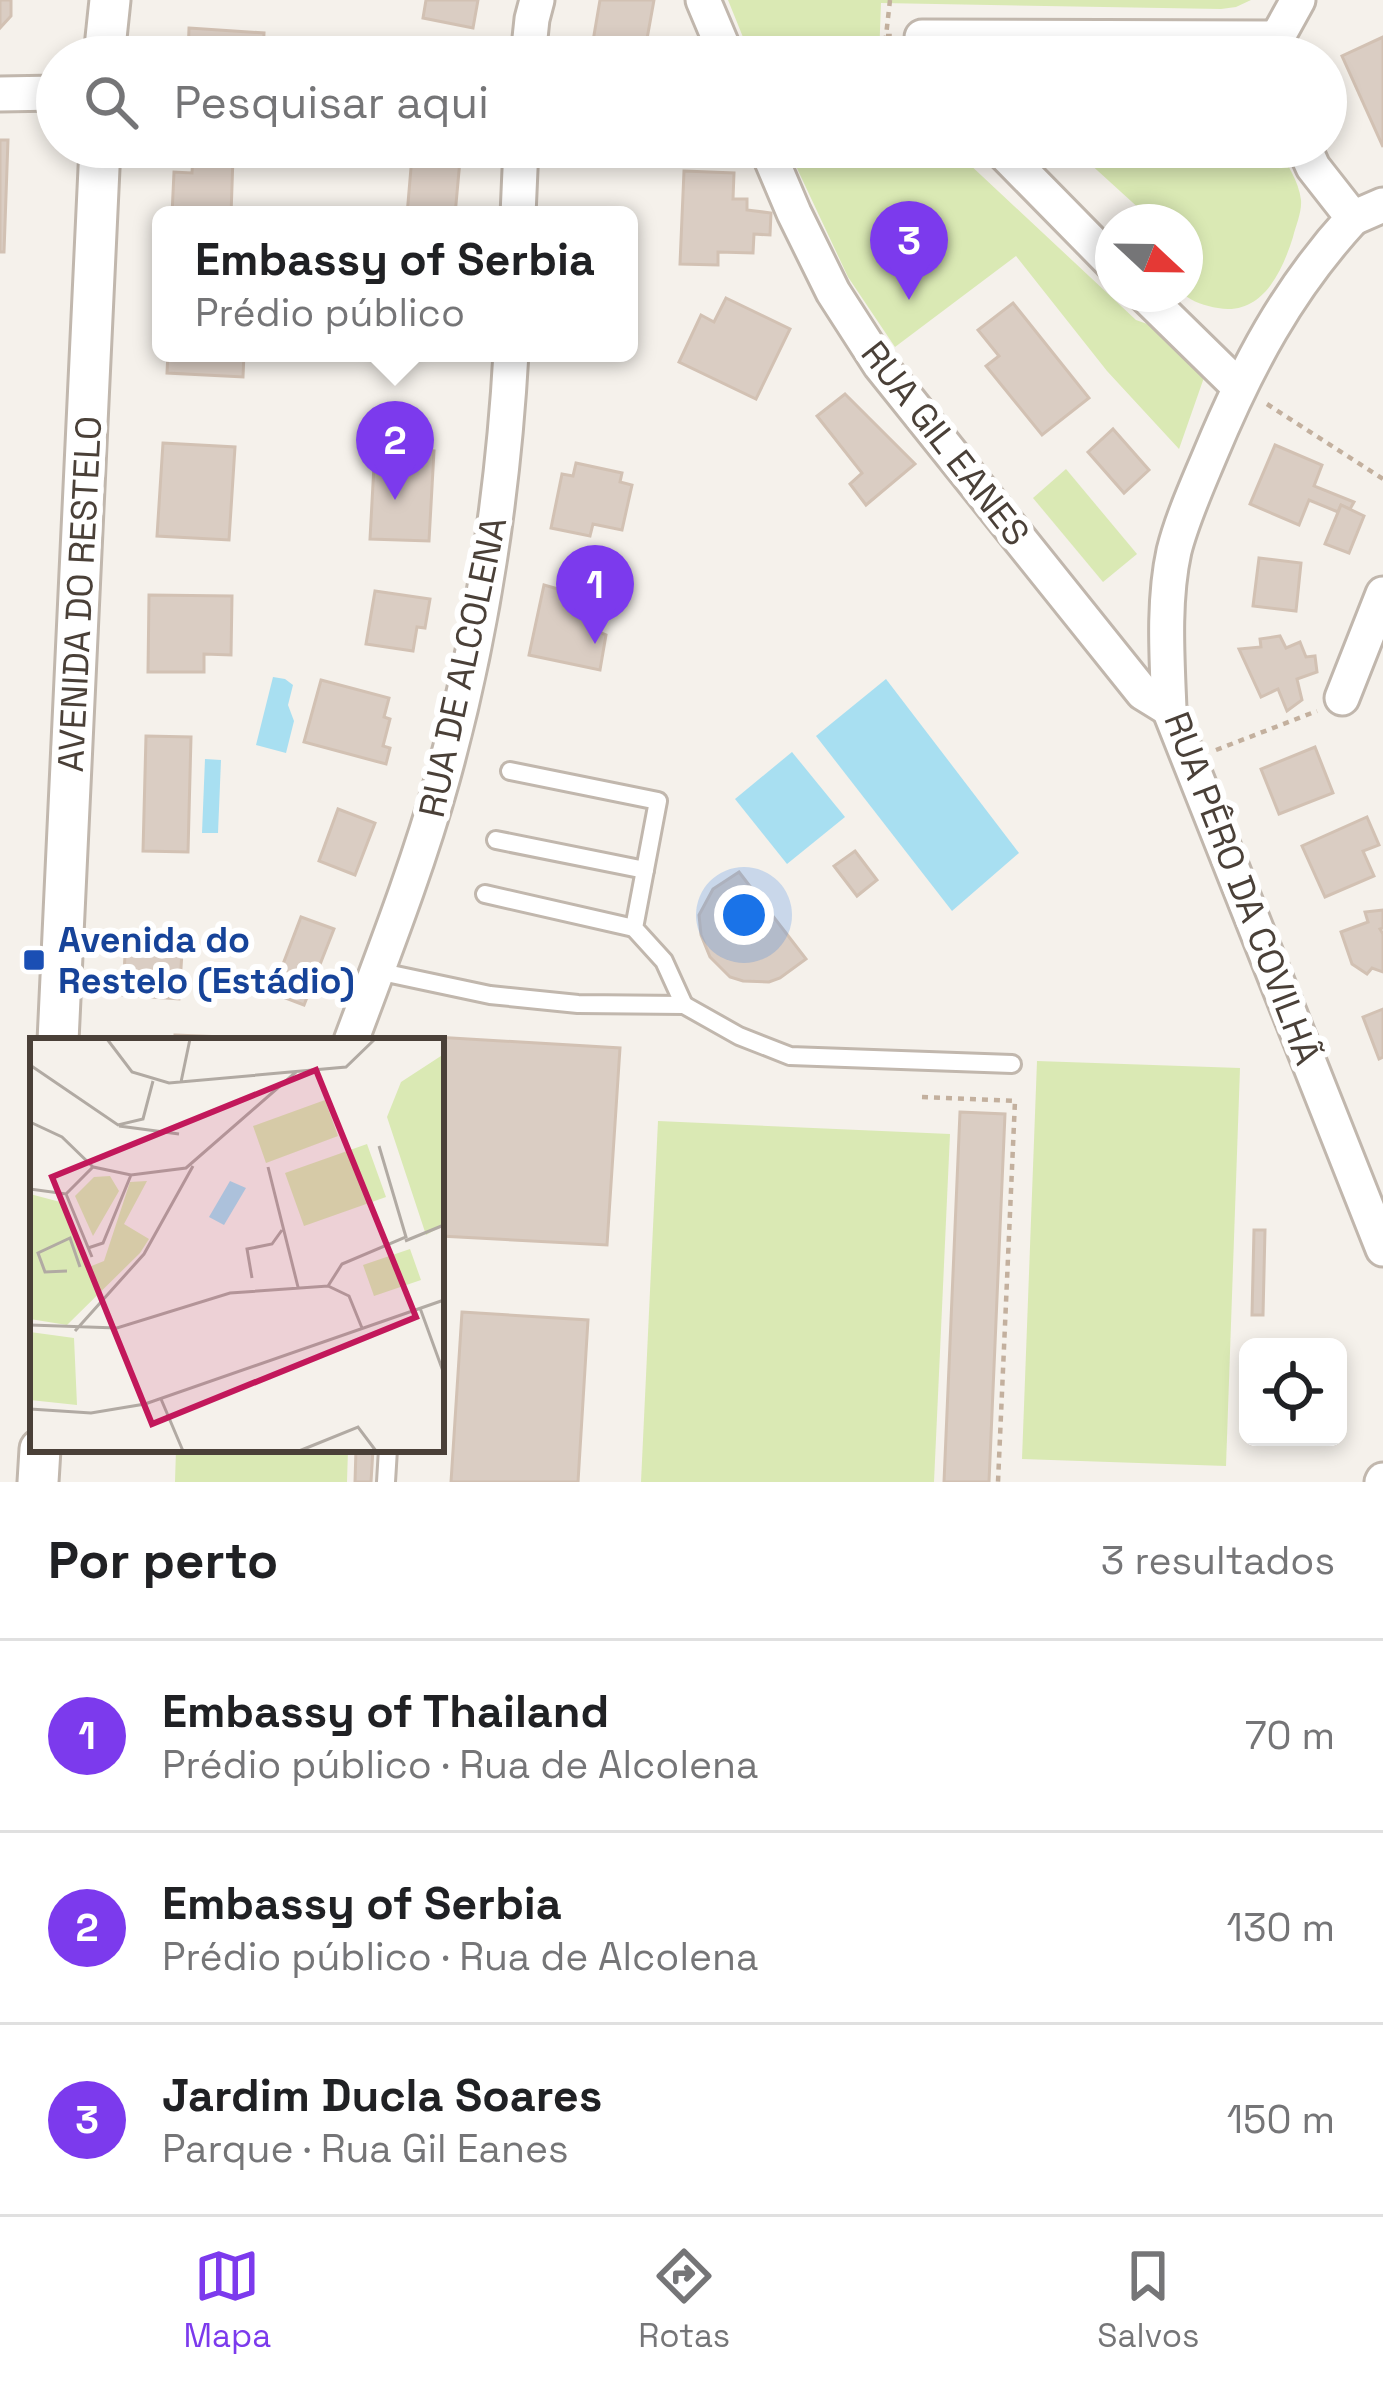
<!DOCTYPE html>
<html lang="pt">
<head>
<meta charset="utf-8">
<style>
  body { margin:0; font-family:"Space Grotesk",sans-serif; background:#f2f2f2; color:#202124 }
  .controls { position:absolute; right:36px; bottom:36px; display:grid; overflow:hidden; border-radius:18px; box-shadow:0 6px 18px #0003 }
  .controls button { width:108px; height:108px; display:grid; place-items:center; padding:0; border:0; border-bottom:3px solid #e0e0e0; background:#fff; color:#202124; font:60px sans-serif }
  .compass { position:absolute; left:1095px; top:204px; width:108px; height:108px; border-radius:50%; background:#fff; box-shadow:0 6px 18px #0003; rotate:112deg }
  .you { position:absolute; left:744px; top:915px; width:42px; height:42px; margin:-30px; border:9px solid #fff; border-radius:50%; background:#1a73e8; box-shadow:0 0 0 18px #1a73e833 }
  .badge { display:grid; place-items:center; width:78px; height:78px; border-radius:50%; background:#7c3aed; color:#fff; font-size:39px; font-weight:700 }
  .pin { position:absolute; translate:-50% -99px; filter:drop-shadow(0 3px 6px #0008) }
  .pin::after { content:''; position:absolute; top:63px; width:42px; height:36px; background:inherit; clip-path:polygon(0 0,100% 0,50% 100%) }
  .popup { position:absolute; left:152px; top:206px; width:486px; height:156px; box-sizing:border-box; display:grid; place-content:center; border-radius:18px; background:#fff; filter:drop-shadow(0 3px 9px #0005); font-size:39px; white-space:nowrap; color:#757577 }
  .popup b { font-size:45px; color:#202124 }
  .popup::after { content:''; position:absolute; left:50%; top:100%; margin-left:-24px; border:24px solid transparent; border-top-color:#fff }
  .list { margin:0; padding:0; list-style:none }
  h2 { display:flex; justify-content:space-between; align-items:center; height:156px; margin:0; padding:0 48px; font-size:51px }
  h2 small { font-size:39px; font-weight:400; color:#757577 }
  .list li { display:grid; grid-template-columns:78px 1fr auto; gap:36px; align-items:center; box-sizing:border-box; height:192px; padding:0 48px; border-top:3px solid #e0e0e0 }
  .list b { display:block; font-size:45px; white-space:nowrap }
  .list p { margin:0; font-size:39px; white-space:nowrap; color:#757577 }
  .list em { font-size:39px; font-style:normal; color:#757577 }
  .icon { flex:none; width:66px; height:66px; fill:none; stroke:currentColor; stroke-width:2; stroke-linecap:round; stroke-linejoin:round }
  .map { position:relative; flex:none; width:1383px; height:1482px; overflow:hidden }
  .search { position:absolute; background:#fff; box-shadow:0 6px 18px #0003; left:36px; right:36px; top:36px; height:132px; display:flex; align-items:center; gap:30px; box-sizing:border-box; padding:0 42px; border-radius:66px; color:#757577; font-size:45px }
  .sheet { height:732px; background:#fff }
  nav { display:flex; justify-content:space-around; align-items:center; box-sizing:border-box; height:168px; border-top:3px solid #e0e0e0; background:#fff; font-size:33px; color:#757577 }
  nav a { display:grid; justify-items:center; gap:6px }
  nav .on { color:#7c3aed }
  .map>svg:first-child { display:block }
</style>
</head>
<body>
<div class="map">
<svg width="1383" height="1482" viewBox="0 0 1383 1482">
  <rect width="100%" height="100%" fill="#f5f1eb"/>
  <g fill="#dae9b4">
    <path d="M728 0H1251L1236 7 1221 9 881 3 879 57H751Z"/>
    <path d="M787 147H951L1136 320 1164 330 1207 369 1179 449 1107 371 1016 256 895 347 848 277Z"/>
    <path d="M1031 147H1279C1286 164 1299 181 1301 200 1302 212 1296 225 1293 237 1282 272 1262 316 1218 308 1205 306 1193 302 1183 294L1185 222H1154L1076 151 1039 155Z"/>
    <path d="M1066 469 1137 554 1103 582 1033 498Z"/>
    <path d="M1037 1061 1240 1068 1226 1466 1022 1459Z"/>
    <path d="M658 1121 950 1134 934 1482H641Z"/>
    <path d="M176 1449H348L347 1482H175Z"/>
  </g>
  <g fill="#a8dff1">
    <path d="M273 677 285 679 293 685 288 705 294 721 286 753 256 745Z"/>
    <path d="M886 679 1019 853 952 911 816 736Z"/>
    <path d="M792 752 845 817 787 864 735 799Z"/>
    <path d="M205 759 221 760 218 833H202Z"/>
  </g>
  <g fill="#dacdc3" stroke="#d2c1b3" stroke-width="3">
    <path d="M0 0H11V16L0 28Z"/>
    <path d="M426 0H478L473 28 423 18Z"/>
    <path d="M600 0H654L645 50 593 41Z"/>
    <path d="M189 28 264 33 263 57H188Z"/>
    <path d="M1383 37V147L1342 56Z"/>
    <path d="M415 44 473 52 472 57H413Z"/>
    <path d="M0 140H8L4 252H0Z"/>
    <path d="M193 155 233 157 231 215H172L174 172 192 173Z"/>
    <path d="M412 156 460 160 455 215H407Z"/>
    <path d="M684 171 734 173 733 199H747V210L771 213 770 235 754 234 753 253 718 252V265L680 264Z"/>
    <path d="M726 298 790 329 756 399 679 362 701 315 714 322Z"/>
    <path d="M1013 303 1089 398 1042 435 986 366 999 356 978 330Z"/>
    <path d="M168 353H244L243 377 167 373Z"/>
    <path d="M845 394 915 464 866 505 850 484 862 473 817 416Z"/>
    <path d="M1113 429 1149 470 1124 493 1088 452Z"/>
    <path d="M163 443 235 447 229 540 157 536Z"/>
    <path d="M1275 445 1322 465 1314 486 1354 502 1350 509 1341 505 1338 512 1309 500 1299 525 1250 504Z"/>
    <path d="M375 447 434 451 429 541 370 539Z"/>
    <path d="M576 463 622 473 620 482 632 485 622 530 593 524 590 536 551 528 562 474 573 476Z"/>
    <path d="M1341 505 1364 516 1349 553 1325 544Z"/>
    <path d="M1259 558 1301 563 1296 611 1253 606Z"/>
    <path d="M544 585 579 595V601L601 611 597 631 606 635 600 670 529 655Z"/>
    <path d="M375 591 430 599 425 628 417 627 413 651 366 644Z"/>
    <path d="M149 595 232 596 231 655 204 654V672H148Z"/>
    <path d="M1280 636 1286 648 1300 642 1306 657 1315 656 1317 672 1297 679 1302 700 1287 711 1278 689 1261 697 1239 649 1261 647 1260 639Z"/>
    <path d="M321 680 389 698 384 717 390 719 383 746 390 748 386 764 304 742Z"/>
    <path d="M146 736 191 737 188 852 143 851Z"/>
    <path d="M1315 747 1333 793 1279 814 1261 769Z"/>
    <path d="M338 809 375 823 355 875 319 861Z"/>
    <path d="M1367 817 1379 845 1363 851 1374 876 1325 897 1302 846Z"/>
    <path d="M855 851 877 880 857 896 834 866Z"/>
    <path d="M739 872 806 959 780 978 769 982 743 981 730 977 710 957 701 935 699 915 713 889Z"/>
    <path d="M1383 910V928L1380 929 1383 934V972L1372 968 1367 974 1352 964 1341 932 1368 922 1365 912Z"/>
    <path d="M301 917 334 929 304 1005 272 993Z"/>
    <path d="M126 934 183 937 179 999 123 995Z"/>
    <path d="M1383 1009V1057L1379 1059 1363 1017Z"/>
    <path d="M175 1035 223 1037V1041H175Z"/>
    <path d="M435 1037 620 1048 607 1245 441 1236V1041H435Z"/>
    <path d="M960 1112 1005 1114 989 1482H944Z"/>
    <path d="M1254 1230H1265L1263 1315H1252Z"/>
    <path d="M462 1312 588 1320 578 1482H451Z"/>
    <path d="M356 1449H373L371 1482H355Z"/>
  </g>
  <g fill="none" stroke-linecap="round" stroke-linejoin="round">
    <defs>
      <g id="service">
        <path d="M510 771 658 801 634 928 664 961 684 1005"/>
        <path d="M496 840 645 870"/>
        <path d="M485 894 634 928"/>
        <path d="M377 971 490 995 578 1004 684 1005 739 1036 790 1056 1012 1064"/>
        <path d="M386 1482 388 1449"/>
      </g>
      <g id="minor">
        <path d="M703 0 727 57"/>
        <path d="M922 37 1277 38"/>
        <path d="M528 57 532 19 537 0"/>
        <path d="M1278 57 1277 38 1298 0"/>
        <path d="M0 94 57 93"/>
        <path d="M766 147 794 213 833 292 880 365 1143 693 1169 709"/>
        <path d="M998 147 1113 264"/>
        <path d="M1304 147 1313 167 1353 218C1287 290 1247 366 1210 455 1197 486 1182 519 1174 551 1163 601 1167 658 1169 709L1383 1249"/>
        <path d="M518 215 521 147"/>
        <path d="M1353 218 1383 205"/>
        <path d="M1144 294 1239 387"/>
        <path d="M1342 698 1383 594"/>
        <path d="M351 1041C383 955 417 869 442 780 481 640 503 498 511 353"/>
        <path d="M1382 1482 1383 1480"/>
      </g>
      <g id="tertiary">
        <path d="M104 57 110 0"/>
        <path d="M58 1041 100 147"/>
        <path d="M38 1482 40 1449"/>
      </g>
    </defs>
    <use href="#service" stroke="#c1b7ad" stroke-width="22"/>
    <use href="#minor" stroke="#c1b7ad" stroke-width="39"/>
    <use href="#tertiary" stroke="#c1b7ad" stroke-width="45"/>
    <g stroke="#c3b09e" stroke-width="4.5" stroke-dasharray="6 6" stroke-linecap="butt">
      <path d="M890 0 886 36H892"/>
      <path d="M1267 404 1383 479"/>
      <path d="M1216 750 1317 711"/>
      <path d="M922 1097 1015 1101 998 1482"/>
    </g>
    <use href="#service" stroke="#fff" stroke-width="16"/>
    <use href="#minor" stroke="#fff" stroke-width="33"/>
    <use href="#tertiary" stroke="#fff" stroke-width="39"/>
  </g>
  <rect fill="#1a4fb4" stroke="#fff" stroke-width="4.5" x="22" y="948" width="24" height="24" rx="6"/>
  <g text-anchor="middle" stroke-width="12" stroke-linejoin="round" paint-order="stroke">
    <g font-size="36" fill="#4a4038" stroke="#fff">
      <text transform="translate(946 443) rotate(52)" y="13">RUA GIL EANES</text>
      <text transform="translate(79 594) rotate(-87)" y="13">AVENIDA DO RESTELO</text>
      <text transform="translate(462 667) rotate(-78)" y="13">RUA DE ALCOLENA</text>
      <text transform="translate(1243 888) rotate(69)" y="13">RUA PÊRO DA COVILHÃ</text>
    </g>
    <g font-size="36" font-weight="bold" fill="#164399" stroke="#fff" text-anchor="start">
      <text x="58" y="952">Avenida do<tspan x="58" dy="41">Restelo (Estádio)</tspan></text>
    </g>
  </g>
  <g transform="translate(30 1038)">
    <rect width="414" height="414" fill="#f5f1eb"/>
    <path d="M414 16V187L396 197 357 79 371 44ZM295 62 308 98 236 125 223 88ZM337 106 356 159 274 188 255 135ZM80 138 89 153 63 198 45 158 64 139ZM117 143 94 186 119 201 110 215 37 287 0 281V156L34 165 59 229 74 223 100 144ZM380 211 391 242 344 258 333 227ZM0 294 44 300 47 367 0 362Z" fill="#dae9b4"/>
    <path d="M200 143 216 150 194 187 179 179Z" fill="#a8dff1"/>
    <path fill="none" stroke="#b1aaa3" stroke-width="3" d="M77 1 102 34 139 45 316 29 345 1M0 27 88 87 113 81 123 43M151 44 160 1M0 84 32 99 63 129M89 88 149 96M238 129 268 249M0 151 36 156 63 129 101 137 156 130 266 34M36 156 62 219M375 203 414 187M58 210 73 205 101 137M37 233 15 234 8 215 40 200 50 229M222 240 217 211 242 206 252 192M298 248 312 226 376 199 349 108M390 270 414 336M0 287 87 290 200 255 298 248 319 258 332 290M45 293 114 216 163 128M131 361 153 413M0 371 61 375 115 366 414 262M269 413 328 389 346 413"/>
    <path fill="#c2185b" fill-opacity="0.15" stroke="#c2185b" stroke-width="6" d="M286 32 386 279 122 386 22 139Z"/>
    <rect width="414" height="414" fill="none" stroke="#4a4038" stroke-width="6"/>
  </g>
</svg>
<div class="controls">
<button><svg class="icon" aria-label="locate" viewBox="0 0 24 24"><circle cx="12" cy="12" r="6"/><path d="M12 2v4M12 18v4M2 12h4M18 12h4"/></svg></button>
</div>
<svg class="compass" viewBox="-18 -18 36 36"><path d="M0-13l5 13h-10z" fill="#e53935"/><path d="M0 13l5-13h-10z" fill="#757577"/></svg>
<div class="you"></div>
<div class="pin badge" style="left:595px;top:644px">1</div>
<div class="pin badge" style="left:395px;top:500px">2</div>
<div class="popup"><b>Embassy of Serbia</b>Prédio público</div>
<div class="pin badge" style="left:909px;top:300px">3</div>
<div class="search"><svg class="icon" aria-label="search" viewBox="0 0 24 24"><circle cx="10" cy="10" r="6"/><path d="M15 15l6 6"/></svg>Pesquisar aqui</div>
</div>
<section class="sheet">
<h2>Por perto<small>3 resultados</small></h2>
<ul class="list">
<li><span class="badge">1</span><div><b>Embassy of Thailand</b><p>Prédio público · Rua de Alcolena</p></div><em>70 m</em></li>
<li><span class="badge">2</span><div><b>Embassy of Serbia</b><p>Prédio público · Rua de Alcolena</p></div><em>130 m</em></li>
<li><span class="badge">3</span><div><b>Jardim Ducla Soares</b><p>Parque · Rua Gil Eanes</p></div><em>150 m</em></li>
</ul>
</section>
<nav>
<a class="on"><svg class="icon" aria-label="map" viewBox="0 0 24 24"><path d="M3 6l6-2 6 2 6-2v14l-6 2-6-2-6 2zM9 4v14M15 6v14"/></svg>Mapa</a>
<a><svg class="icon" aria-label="directions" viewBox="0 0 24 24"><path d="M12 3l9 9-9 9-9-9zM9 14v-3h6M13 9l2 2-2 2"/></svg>Rotas</a>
<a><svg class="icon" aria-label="saved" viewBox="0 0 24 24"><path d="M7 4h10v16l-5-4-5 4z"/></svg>Salvos</a>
</nav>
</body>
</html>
